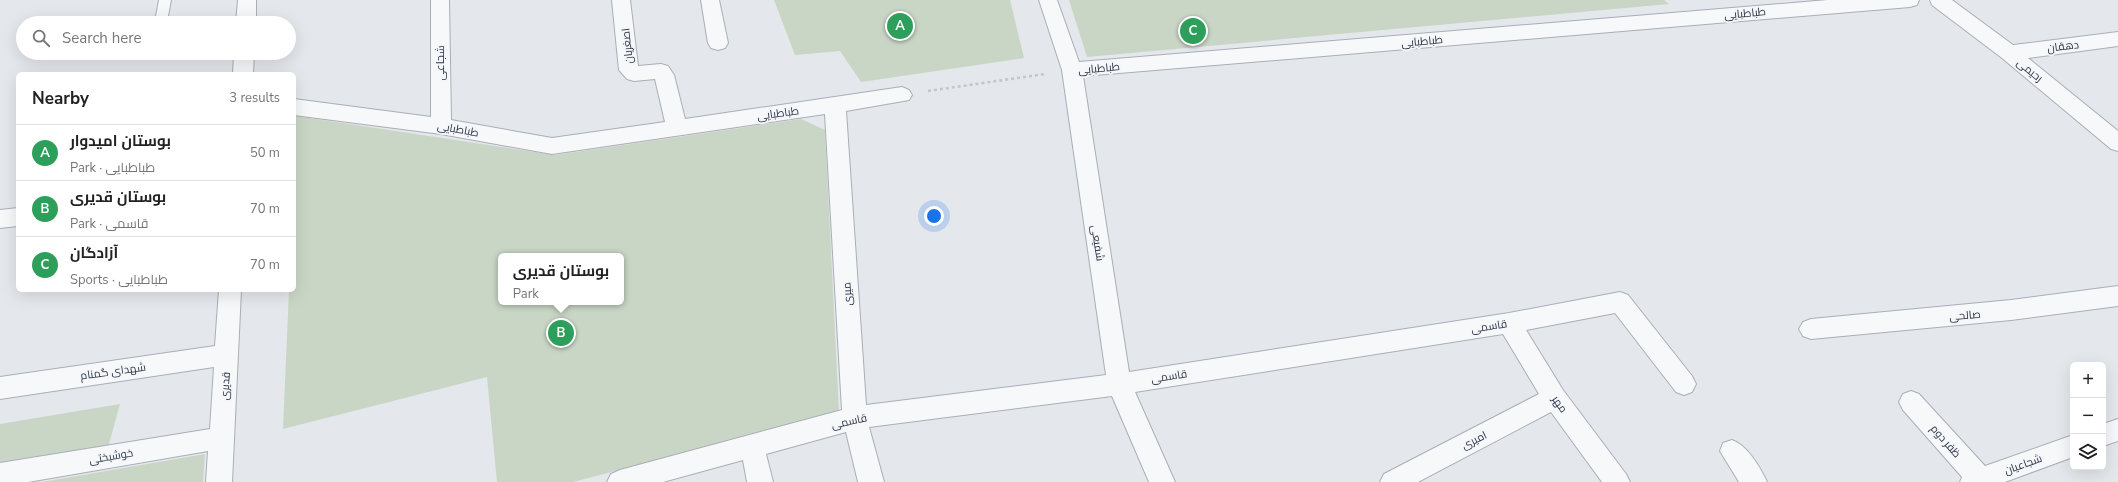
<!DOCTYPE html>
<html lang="en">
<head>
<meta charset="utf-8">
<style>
  body { margin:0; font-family:"Nunito Sans",Cairo,sans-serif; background:#f2f2f2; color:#222 }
  .controls { position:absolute; right:12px; bottom:12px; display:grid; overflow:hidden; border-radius:6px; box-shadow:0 4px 16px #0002 }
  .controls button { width:36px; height:36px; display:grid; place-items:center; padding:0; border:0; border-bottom:1px solid #e0e0e0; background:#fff; color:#222; font:20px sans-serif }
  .you { position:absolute; left:934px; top:216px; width:14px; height:14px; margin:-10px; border:3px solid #fff; border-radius:50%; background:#1a73e8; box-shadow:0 0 0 6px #1a73e833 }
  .badge { display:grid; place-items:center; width:26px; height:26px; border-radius:50%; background:#d1495b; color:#fff; font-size:13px; font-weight:700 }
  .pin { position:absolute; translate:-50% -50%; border:2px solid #fff; box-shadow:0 1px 4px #0006 }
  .popup { position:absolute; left:498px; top:253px; width:126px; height:52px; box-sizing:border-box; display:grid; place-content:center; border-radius:6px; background:#fff; filter:drop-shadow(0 1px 3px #0005); font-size:13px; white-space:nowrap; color:#767676 }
  .popup b { font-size:15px; color:#222 }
  .popup::after { content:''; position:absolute; left:50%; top:100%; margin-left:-8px; border:8px solid transparent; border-top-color:#fff }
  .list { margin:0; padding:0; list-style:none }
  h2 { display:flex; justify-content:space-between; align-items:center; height:52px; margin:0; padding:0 16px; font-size:17px }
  h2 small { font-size:13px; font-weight:400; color:#767676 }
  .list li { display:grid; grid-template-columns:26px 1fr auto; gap:12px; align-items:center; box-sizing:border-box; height:56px; padding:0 16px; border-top:1px solid #e0e0e0 }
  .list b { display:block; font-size:15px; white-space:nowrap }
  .list p { margin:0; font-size:13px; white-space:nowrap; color:#767676 }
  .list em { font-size:13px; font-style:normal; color:#767676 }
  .icon { flex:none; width:22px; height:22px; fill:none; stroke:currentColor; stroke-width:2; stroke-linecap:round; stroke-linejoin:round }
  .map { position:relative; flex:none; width:2118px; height:482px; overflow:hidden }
  .search { position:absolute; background:#fff; box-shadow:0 4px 16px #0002; left:16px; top:16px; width:280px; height:44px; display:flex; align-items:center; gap:10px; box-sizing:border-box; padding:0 14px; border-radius:22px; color:#767676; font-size:15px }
  .panel { position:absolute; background:#fff; box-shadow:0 4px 16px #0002; left:16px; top:72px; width:280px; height:220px; border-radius:6px }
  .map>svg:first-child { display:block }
</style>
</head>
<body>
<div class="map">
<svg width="2118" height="482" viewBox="0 0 2118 482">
  <rect width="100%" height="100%" fill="#e4e7ec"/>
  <g fill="#c9d6c5" fill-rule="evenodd">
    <path d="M774 0H1010L1024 58 861 82 840 51 795 55Z"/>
    <path d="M1069 0H1664L1669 4 1087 57Z"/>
    <path d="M296 116 555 155 801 119 825 130 839 413 573 482H497L487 377 283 429 289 290H294V170ZM501 256H621V302H501Z"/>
    <path d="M120 404 107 451 0 468V424Z"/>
    <path d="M205 454 203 482H42Z"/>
  </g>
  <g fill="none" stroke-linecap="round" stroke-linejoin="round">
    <defs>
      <path id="lane" d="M159 0H171L168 16 162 20 156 16Z"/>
      <g id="street">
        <path d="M238 0H256V23H236Z"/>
        <path d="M431 0H449L451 120 552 138 665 122 655 79 634 81 627 79 619 70 612 0H630L638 66 661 64 668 66 674 75 685 119 902 87 909 90 912 95 909 100 846 111 866 405 1106 375 1062 70 1039 0H1057L1079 62 1828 0H1919L1917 5 1910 7 1083 76 1129 372 1509 313 1620 292 1628 295 1692 376 1696 384 1692 392 1684 395 1676 392 1615 313 1526 330 1563 390 1626 474 1630 482H1602L1551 412 1418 482H1380L1384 474 1539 394 1503 334 1135 392 1175 482H1149L1112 396 869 427 884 482H858L846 432 766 454 773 482H747L743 460 663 482H607L611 474 620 470 842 410 825 114 552 154 441 134 294 115V99L431 117Z"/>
        <path d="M701 0H719L728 43 725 48 718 50 711 48 708 43Z"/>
        <path d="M1930 0H1952L2013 45 2118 32V46L2028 58 2118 131V151L2111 149 2002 58 1932 5Z"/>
        <path d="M234 53H254L253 74H233Z"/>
        <path d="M18 208V226L0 228V210Z"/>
        <path d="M2118 286V306L2011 320 1811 339 1803 336 1799 329 1803 322 1811 319 2011 300Z"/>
        <path d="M219 290H241L232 482H206L208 451 28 482H0V463L210 429 214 367 0 399V377L215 346Z"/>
        <path d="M1911 391 1919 394 1985 466 2073 435V457L2005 482H1960L1962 477 1903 410 1899 402 1903 394Z"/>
        <path d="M2118 419V441L2103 446V424Z"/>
        <path d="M1732 440C1747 445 1760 467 1767 482H1739L1720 451 1723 443Z"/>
      </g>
    </defs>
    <use href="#lane" stroke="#a9aeb7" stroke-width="2"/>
    <use href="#street" stroke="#a9aeb7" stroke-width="2"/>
    <path stroke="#c2c5cb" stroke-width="2.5" stroke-dasharray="3 3" stroke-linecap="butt" d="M928 91 1045 74"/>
    <use href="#lane" fill="#f7f8fa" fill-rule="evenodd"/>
    <use href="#street" fill="#f7f8fa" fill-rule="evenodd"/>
  </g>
  <g text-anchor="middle" stroke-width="3.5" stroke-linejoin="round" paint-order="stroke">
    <g font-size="11" fill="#2b3445" stroke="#f4f6f9">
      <text transform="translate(1745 13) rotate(-5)" y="4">طباطبایی</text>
      <text transform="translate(1422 41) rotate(-5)" y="4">طباطبایی</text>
      <text transform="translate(627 46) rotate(-96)" y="4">اصغریان</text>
      <text transform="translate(2063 46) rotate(-7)" y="4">دهقان</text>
      <text transform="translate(440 63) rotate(-90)" y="4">شجاعی</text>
      <text transform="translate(1099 68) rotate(-5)" y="4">طباطبایی</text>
      <text transform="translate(2030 70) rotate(39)" y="4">رحیمی</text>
      <text transform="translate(778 113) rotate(-8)" y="4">طباطبایی</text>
      <text transform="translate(458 129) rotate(10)" y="4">طباطبایی</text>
      <text transform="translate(1098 243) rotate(81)" y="4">شفیعی</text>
      <text transform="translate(847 294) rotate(-94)" y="4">میری</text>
      <text transform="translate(1965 315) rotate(-5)" y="4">صالحی</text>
      <text transform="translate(1489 326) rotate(-9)" y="4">قاسمی</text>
      <text transform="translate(113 371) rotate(-8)" y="4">شهدای گمنام</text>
      <text transform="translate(1169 376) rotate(-9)" y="4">قاسمی</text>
      <text transform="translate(225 386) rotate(-86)" y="4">قدیری</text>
      <text transform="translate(1560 404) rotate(55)" y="4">مهر</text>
      <text transform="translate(849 421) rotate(-12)" y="4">قاسمی</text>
      <text transform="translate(1474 440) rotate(-27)" y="4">امیری</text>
      <text transform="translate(1946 441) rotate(49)" y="4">ظفر دوم</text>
      <text transform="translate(111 456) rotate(-10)" y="4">خوشبختی</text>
      <text transform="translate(2023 464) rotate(-20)" y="4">شجاعیان</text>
    </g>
  </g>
</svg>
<div class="controls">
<button>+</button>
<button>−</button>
<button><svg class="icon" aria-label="layers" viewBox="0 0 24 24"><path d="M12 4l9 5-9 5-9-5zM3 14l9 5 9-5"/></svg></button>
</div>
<div class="you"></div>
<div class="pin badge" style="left:900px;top:26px;background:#2e9e5b">A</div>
<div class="pin badge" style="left:561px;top:333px;background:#2e9e5b">B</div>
<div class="popup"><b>بوستان قدیری</b>Park</div>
<div class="pin badge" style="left:1193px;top:31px;background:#2e9e5b">C</div>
<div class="search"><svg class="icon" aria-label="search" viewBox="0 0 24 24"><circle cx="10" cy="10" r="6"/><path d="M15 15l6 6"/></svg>Search here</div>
<section class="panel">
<h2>Nearby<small>3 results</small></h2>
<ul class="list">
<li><span class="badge" style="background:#2e9e5b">A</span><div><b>بوستان امیدوار</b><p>Park · طباطبایی</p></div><em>50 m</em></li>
<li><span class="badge" style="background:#2e9e5b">B</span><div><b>بوستان قدیری</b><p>Park · قاسمی</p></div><em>70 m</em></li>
<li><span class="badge" style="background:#2e9e5b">C</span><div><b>آزادگان</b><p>Sports · طباطبایی</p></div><em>70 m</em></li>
</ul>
</section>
</div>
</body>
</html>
